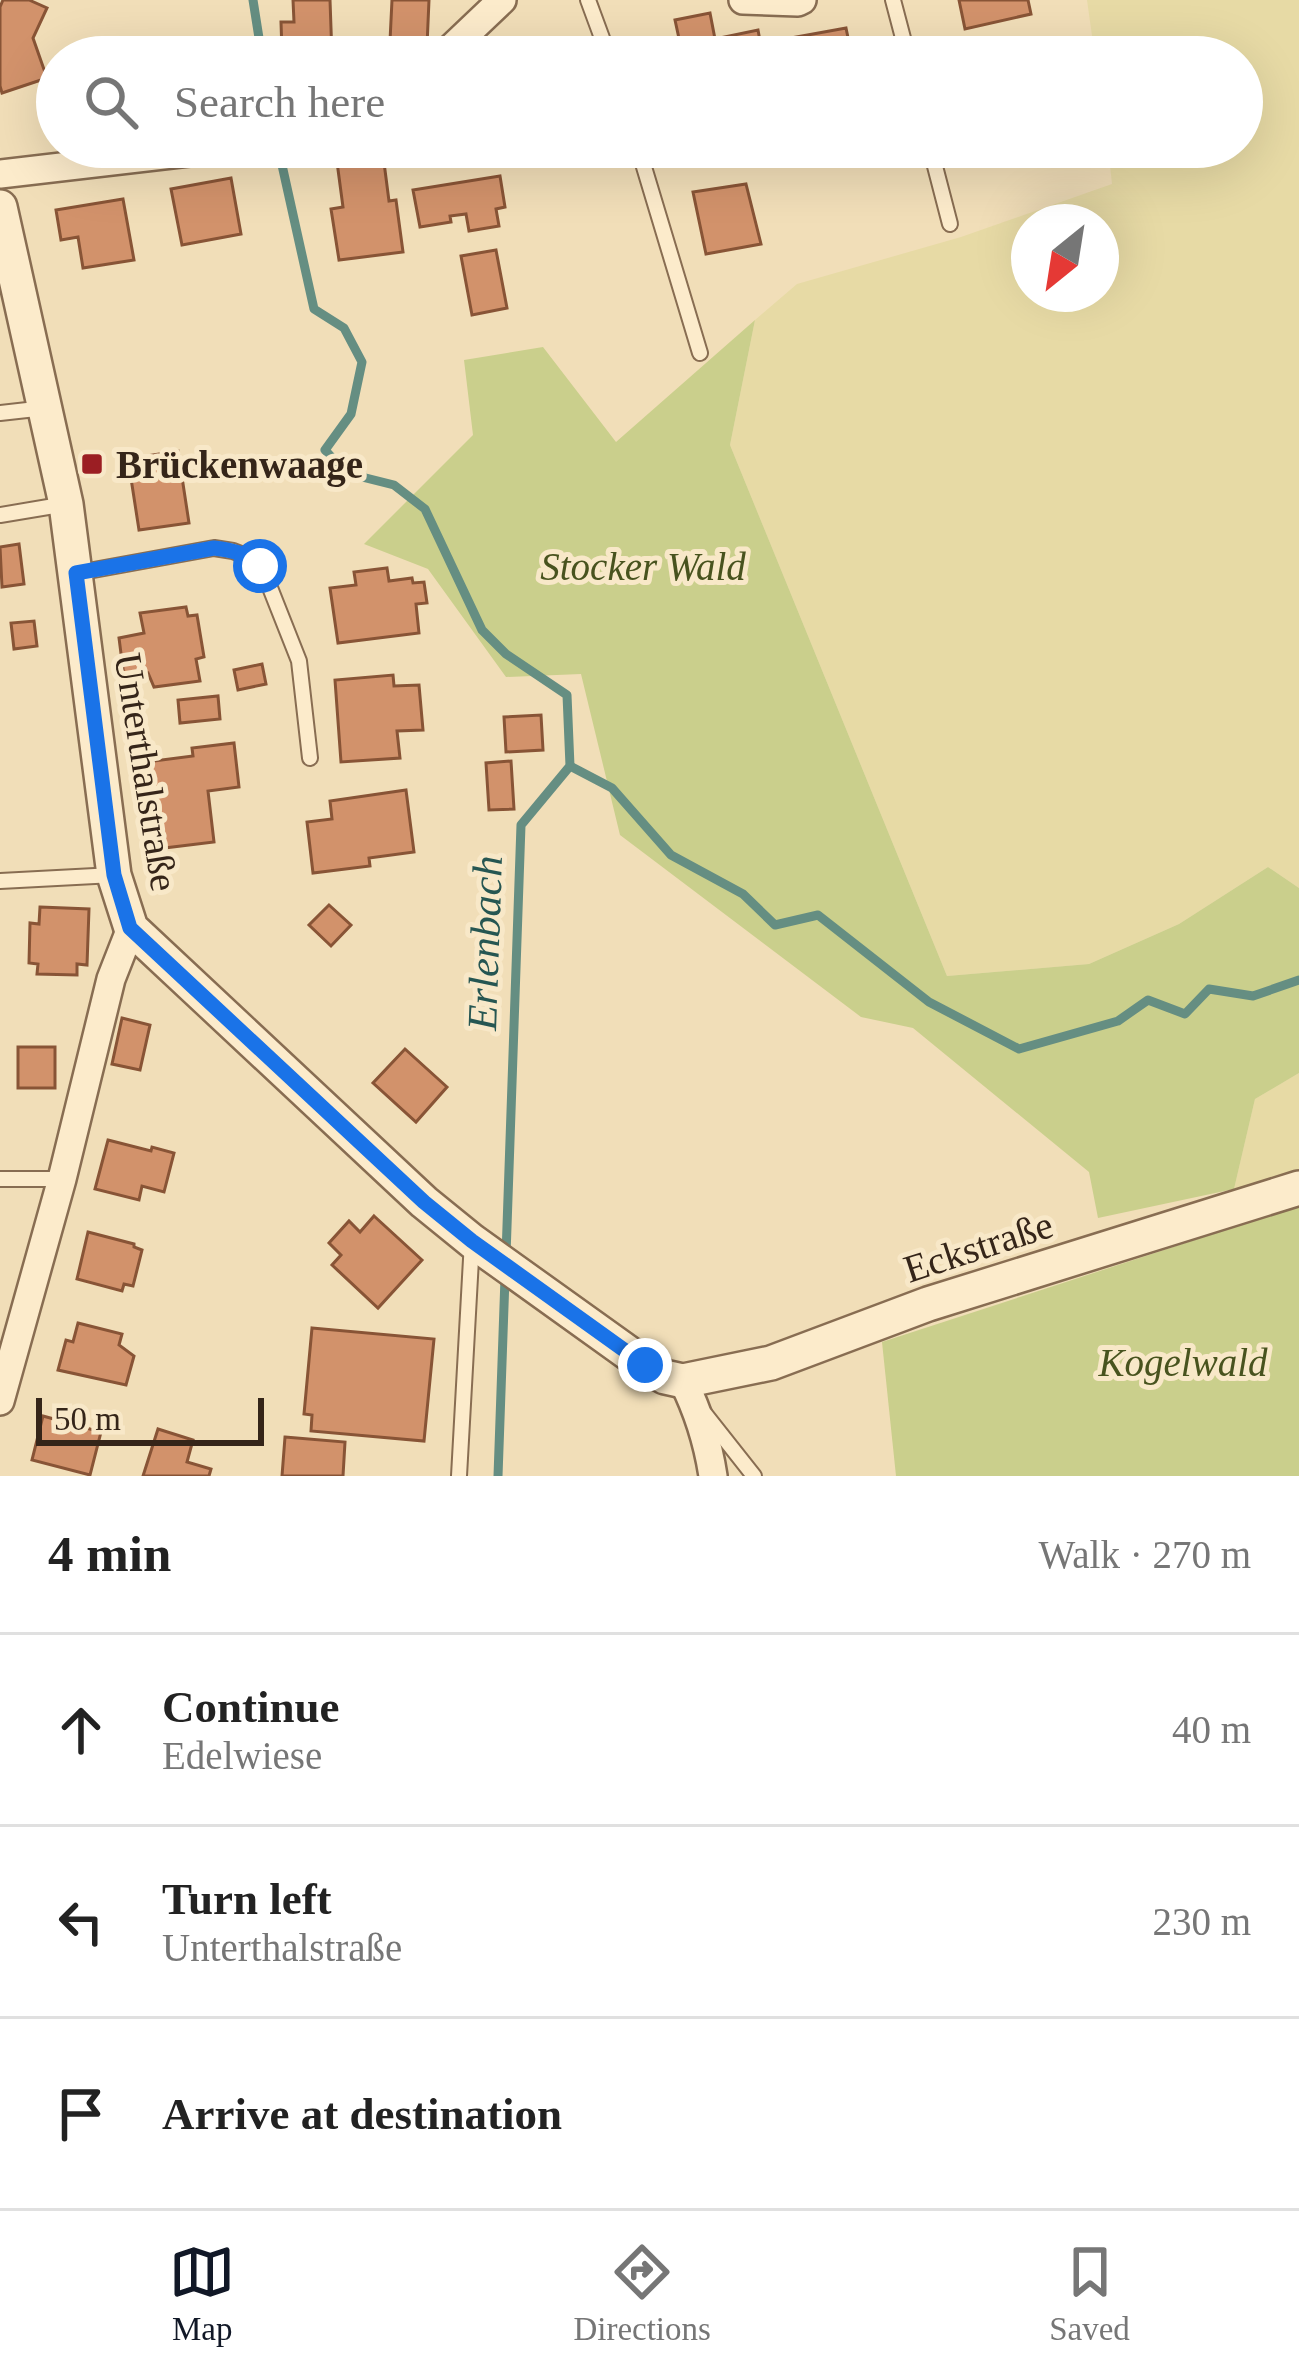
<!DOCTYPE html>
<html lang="en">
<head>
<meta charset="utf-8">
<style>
  body { margin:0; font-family:"Times New Roman",serif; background:#f6f6f6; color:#222 }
  .compass { position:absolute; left:1011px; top:204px; width:108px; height:108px; border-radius:50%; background:#fff; box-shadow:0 12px 48px #0002; rotate:210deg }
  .scale { position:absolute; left:36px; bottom:30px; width:228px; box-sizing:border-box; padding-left:12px; border:6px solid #352519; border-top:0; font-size:33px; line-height:42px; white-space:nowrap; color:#352519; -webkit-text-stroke:9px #f8e8c8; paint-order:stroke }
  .stop { position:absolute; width:36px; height:36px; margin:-27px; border:9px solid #1a73e8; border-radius:50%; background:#fff }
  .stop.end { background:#1a73e8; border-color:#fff; box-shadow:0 3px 12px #0008 }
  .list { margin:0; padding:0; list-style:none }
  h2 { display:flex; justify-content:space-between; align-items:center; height:156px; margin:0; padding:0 48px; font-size:51px }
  h2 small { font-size:39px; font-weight:400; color:#767676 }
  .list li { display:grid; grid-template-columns:78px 1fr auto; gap:36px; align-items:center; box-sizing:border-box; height:192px; padding:0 48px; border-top:3px solid #e0e0e0 }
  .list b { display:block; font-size:45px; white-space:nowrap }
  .list p { margin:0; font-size:39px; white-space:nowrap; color:#767676 }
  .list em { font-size:39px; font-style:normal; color:#767676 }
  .icon { flex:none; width:66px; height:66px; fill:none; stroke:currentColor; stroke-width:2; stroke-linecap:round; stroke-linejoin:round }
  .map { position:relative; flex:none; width:1299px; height:1476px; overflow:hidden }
  .search { position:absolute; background:#fff; box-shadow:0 12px 48px #0002; left:36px; right:36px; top:36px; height:132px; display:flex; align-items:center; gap:30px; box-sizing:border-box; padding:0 42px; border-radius:66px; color:#767676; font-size:45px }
  .sheet { height:732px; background:#fff }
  nav { display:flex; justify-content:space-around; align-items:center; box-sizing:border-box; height:168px; border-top:3px solid #e0e0e0; background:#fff; font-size:33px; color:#767676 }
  nav a { display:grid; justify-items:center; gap:6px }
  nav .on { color:#111827 }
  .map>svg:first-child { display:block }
</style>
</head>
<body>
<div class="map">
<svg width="1299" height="1476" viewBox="0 0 1299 1476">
  <rect width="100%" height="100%" fill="#f1deb8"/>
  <g fill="#e7daa5" fill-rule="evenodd">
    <path d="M1087 0H1299V888L1268 867 1179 924 1089 964 947 976 730 445 755 320 797 284 961 237 1112 184 1108 147H1242V57H1095ZM1029 222H1101V294H1029Z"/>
    <path d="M1299 1073V1171L1234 1189 1255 1099Z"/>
  </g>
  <g fill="#cacf8c">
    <path d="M755 320 730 445 947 976 1089 964 1179 924 1268 867 1299 888V1073L1255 1099 1234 1189 1098 1218 1089 1172 913 1028 861 1017 620 835 581 674 506 677 428 569 364 544 473 435 464 360 543 347 616 442Z"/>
    <path d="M1299 1206V1476H896L882 1342Z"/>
  </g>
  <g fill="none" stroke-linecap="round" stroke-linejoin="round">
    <g stroke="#658e82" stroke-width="9">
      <path d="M253 0 262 57"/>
      <path d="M278 147 314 309 344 328 362 362 351 414 325 450 346 473 394 485 425 509 482 630 506 654 567 695 570 766 521 825 506 1255"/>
      <path d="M570 766 612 788 671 855 743 894 775 925 818 915 929 1002 1019 1049 1118 1021 1148 1000 1185 1014 1209 989 1253 996 1299 980"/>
      <path d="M498 1476 505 1278"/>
    </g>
  </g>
  <g fill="#d2926b" stroke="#885436" stroke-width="3">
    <path d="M3 0H29L47 8 33 38 47 78 2 93 0 86V7Z"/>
    <path d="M293 0H330L332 57H295L294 51 282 52 281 22H294Z"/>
    <path d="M392 0H429L427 46H417V57H377L378 40 390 41Z"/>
    <path d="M959 0H1028L1031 14 965 29Z"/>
    <path d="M710 13 715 39 758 30 763 57H683L675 20Z"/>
    <path d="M846 28 852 57H795L791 38Z"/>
    <path d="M335 147H382L389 201 396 200 403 252 339 260 331 209 343 207Z"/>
    <path d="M981 147H1033L1035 157 984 165Z"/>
    <path d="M500 176 505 207 496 209 499 226 469 231 466 214 450 216 451 222 420 227 413 190Z"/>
    <path d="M231 178 241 234 182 245 171 189Z"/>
    <path d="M746 184 761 244 706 254 693 192Z"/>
    <path d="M123 199 134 260 83 268 78 237 61 240 56 210Z"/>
    <path d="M496 250 507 308 472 315 461 256Z"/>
    <path d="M178 451 189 523 139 530 128 459Z"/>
    <path d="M19 544 24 584 2 587 0 547Z"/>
    <path d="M387 568 389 581 412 578 413 583 424 582 427 603 416 604 419 633 338 643 330 588 356 585 354 572Z"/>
    <path d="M186 607 188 616 197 615 204 657 196 659 200 681 154 687 148 673 124 677 119 638 144 633 140 613Z"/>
    <path d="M34 621 37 646 14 649 11 623Z"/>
    <path d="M262 664 266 684 238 690 234 670Z"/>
    <path d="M393 675 394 686 419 685 423 730 397 731 400 758 341 762 335 680Z"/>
    <path d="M218 696 220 719 180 723 178 700Z"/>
    <path d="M541 715 543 750 506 752 504 717Z"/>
    <path d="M234 743 239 787 208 791 214 842 156 849 146 762 193 756 192 748Z"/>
    <path d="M511 761 514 809 489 810 486 763Z"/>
    <path d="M406 790 414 852 369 858 370 866 313 873 307 822 332 819 330 801Z"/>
    <path d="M329 905 351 925 331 946 309 925Z"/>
    <path d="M40 907 89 909 87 965 77 964V975L37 974 38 964 29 963 30 923 39 924Z"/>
    <path d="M122 1018 150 1025 140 1070 112 1064Z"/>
    <rect x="18" y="1047" width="37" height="41"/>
    <path d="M405 1049 447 1087 416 1122 373 1083Z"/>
    <path d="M108 1140 151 1151 152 1147 174 1153 164 1192 142 1186 139 1200 95 1189Z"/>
    <path d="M374 1216 422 1260 378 1308 332 1265 341 1255 329 1243 349 1221 360 1232Z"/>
    <path d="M88 1232 134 1244V1247L142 1250 133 1286 124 1284 122 1291 77 1279Z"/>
    <path d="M78 1323 122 1334 119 1345 134 1356 126 1385 58 1370 66 1340 73 1342Z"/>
    <path d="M312 1328 434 1339 424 1441 311 1431 312 1415 304 1414Z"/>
    <path d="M43 1416 101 1432 90 1475 32 1460Z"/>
    <path d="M158 1429 193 1440 187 1462 211 1469 209 1476H143Z"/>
    <path d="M285 1437 345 1442 343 1476H282Z"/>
  </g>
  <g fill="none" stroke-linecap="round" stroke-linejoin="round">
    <defs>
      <g id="service">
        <path d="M588 0 609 57"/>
        <path d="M893 0 908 57"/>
        <path d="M638 147 700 353"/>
        <path d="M930 147 950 224"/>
        <path d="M0 413 45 408"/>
        <path d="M0 515 66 504"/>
        <path d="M77 573 214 548 233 551 251 558 265 575 299 661 310 758"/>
        <path d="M0 881 114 875"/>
        <path d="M0 1179H62"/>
        <path d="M705 1414 754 1476"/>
        <path d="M459 1476 472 1241"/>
      </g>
      <g id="minor">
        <path d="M743 0 798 2 802 0"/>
        <path d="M442 57 502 0"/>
        <path d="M0 174 232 147"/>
        <path d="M683 1381C698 1411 708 1443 713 1476"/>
        <path d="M0 1401 62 1179 111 979 131 928"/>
      </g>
      <path id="tertiary" d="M0 207 66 504 114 875 131 928 424 1202 472 1241 645 1365 665 1377 683 1381 771 1363 928 1304 1299 1188"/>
    </defs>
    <use href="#service" stroke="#886d52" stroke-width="18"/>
    <use href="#minor" stroke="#886d52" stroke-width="32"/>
    <use href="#tertiary" stroke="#886d52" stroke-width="38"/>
    <use href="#service" stroke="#fcebcb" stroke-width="14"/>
    <use href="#minor" stroke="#fcebcb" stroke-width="27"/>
    <use href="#tertiary" stroke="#fcebcb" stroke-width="33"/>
  </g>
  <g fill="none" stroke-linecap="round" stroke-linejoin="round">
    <path stroke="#1a73e8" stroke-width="15" d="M260 566C246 553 232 550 214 548L76 573 114 875 130 928 424 1202 472 1241 645 1365"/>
  </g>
  <rect fill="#9b1e23" stroke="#f8e8c8" stroke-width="4.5" x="80" y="452" width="24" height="24" rx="6"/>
  <g text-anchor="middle" stroke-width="10" stroke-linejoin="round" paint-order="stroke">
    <g font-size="39" font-weight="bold" fill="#352519" stroke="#f8e8c8" text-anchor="start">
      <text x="116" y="478">Brückenwaage</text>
    </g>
    <g font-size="39" font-style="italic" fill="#48531e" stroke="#f8e8c8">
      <text x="643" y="580">Stocker Wald</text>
      <text x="1183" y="1376">Kogelwald</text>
    </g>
    <g font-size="39" fill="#352519" stroke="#f8e8c8">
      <text transform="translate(147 772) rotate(81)" y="14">Unterthalstraße</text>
      <text transform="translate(978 1246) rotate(-18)" y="14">Eckstraße</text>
    </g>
    <g font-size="42" font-style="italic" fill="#265652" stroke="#f8e8c8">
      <text transform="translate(484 943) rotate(-88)" y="15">Erlenbach</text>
    </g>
  </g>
</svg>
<svg class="compass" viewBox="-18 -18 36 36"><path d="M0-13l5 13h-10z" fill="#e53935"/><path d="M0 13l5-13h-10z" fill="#767676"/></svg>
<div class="scale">50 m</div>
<div class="stop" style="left:260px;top:566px"></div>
<div class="stop end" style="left:645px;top:1365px"></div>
<div class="search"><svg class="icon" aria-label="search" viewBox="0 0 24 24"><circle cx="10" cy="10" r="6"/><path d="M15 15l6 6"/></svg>Search here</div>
</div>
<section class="sheet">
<h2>4 min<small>Walk · 270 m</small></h2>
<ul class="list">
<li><svg class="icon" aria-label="ahead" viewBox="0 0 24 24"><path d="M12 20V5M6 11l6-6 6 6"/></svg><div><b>Continue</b><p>Edelwiese</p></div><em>40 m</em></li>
<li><svg class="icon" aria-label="left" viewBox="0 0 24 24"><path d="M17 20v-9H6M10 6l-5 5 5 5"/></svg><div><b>Turn left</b><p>Unterthalstraße</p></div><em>230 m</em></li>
<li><svg class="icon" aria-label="arrive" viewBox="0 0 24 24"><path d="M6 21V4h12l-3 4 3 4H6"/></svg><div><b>Arrive at destination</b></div></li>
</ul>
</section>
<nav>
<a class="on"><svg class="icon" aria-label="map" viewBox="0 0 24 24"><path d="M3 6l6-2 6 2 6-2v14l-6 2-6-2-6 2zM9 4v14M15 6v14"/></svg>Map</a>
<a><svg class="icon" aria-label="directions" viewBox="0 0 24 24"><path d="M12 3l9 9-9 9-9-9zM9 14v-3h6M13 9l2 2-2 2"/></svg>Directions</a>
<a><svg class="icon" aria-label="saved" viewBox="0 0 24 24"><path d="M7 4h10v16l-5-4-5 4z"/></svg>Saved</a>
</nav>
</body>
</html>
